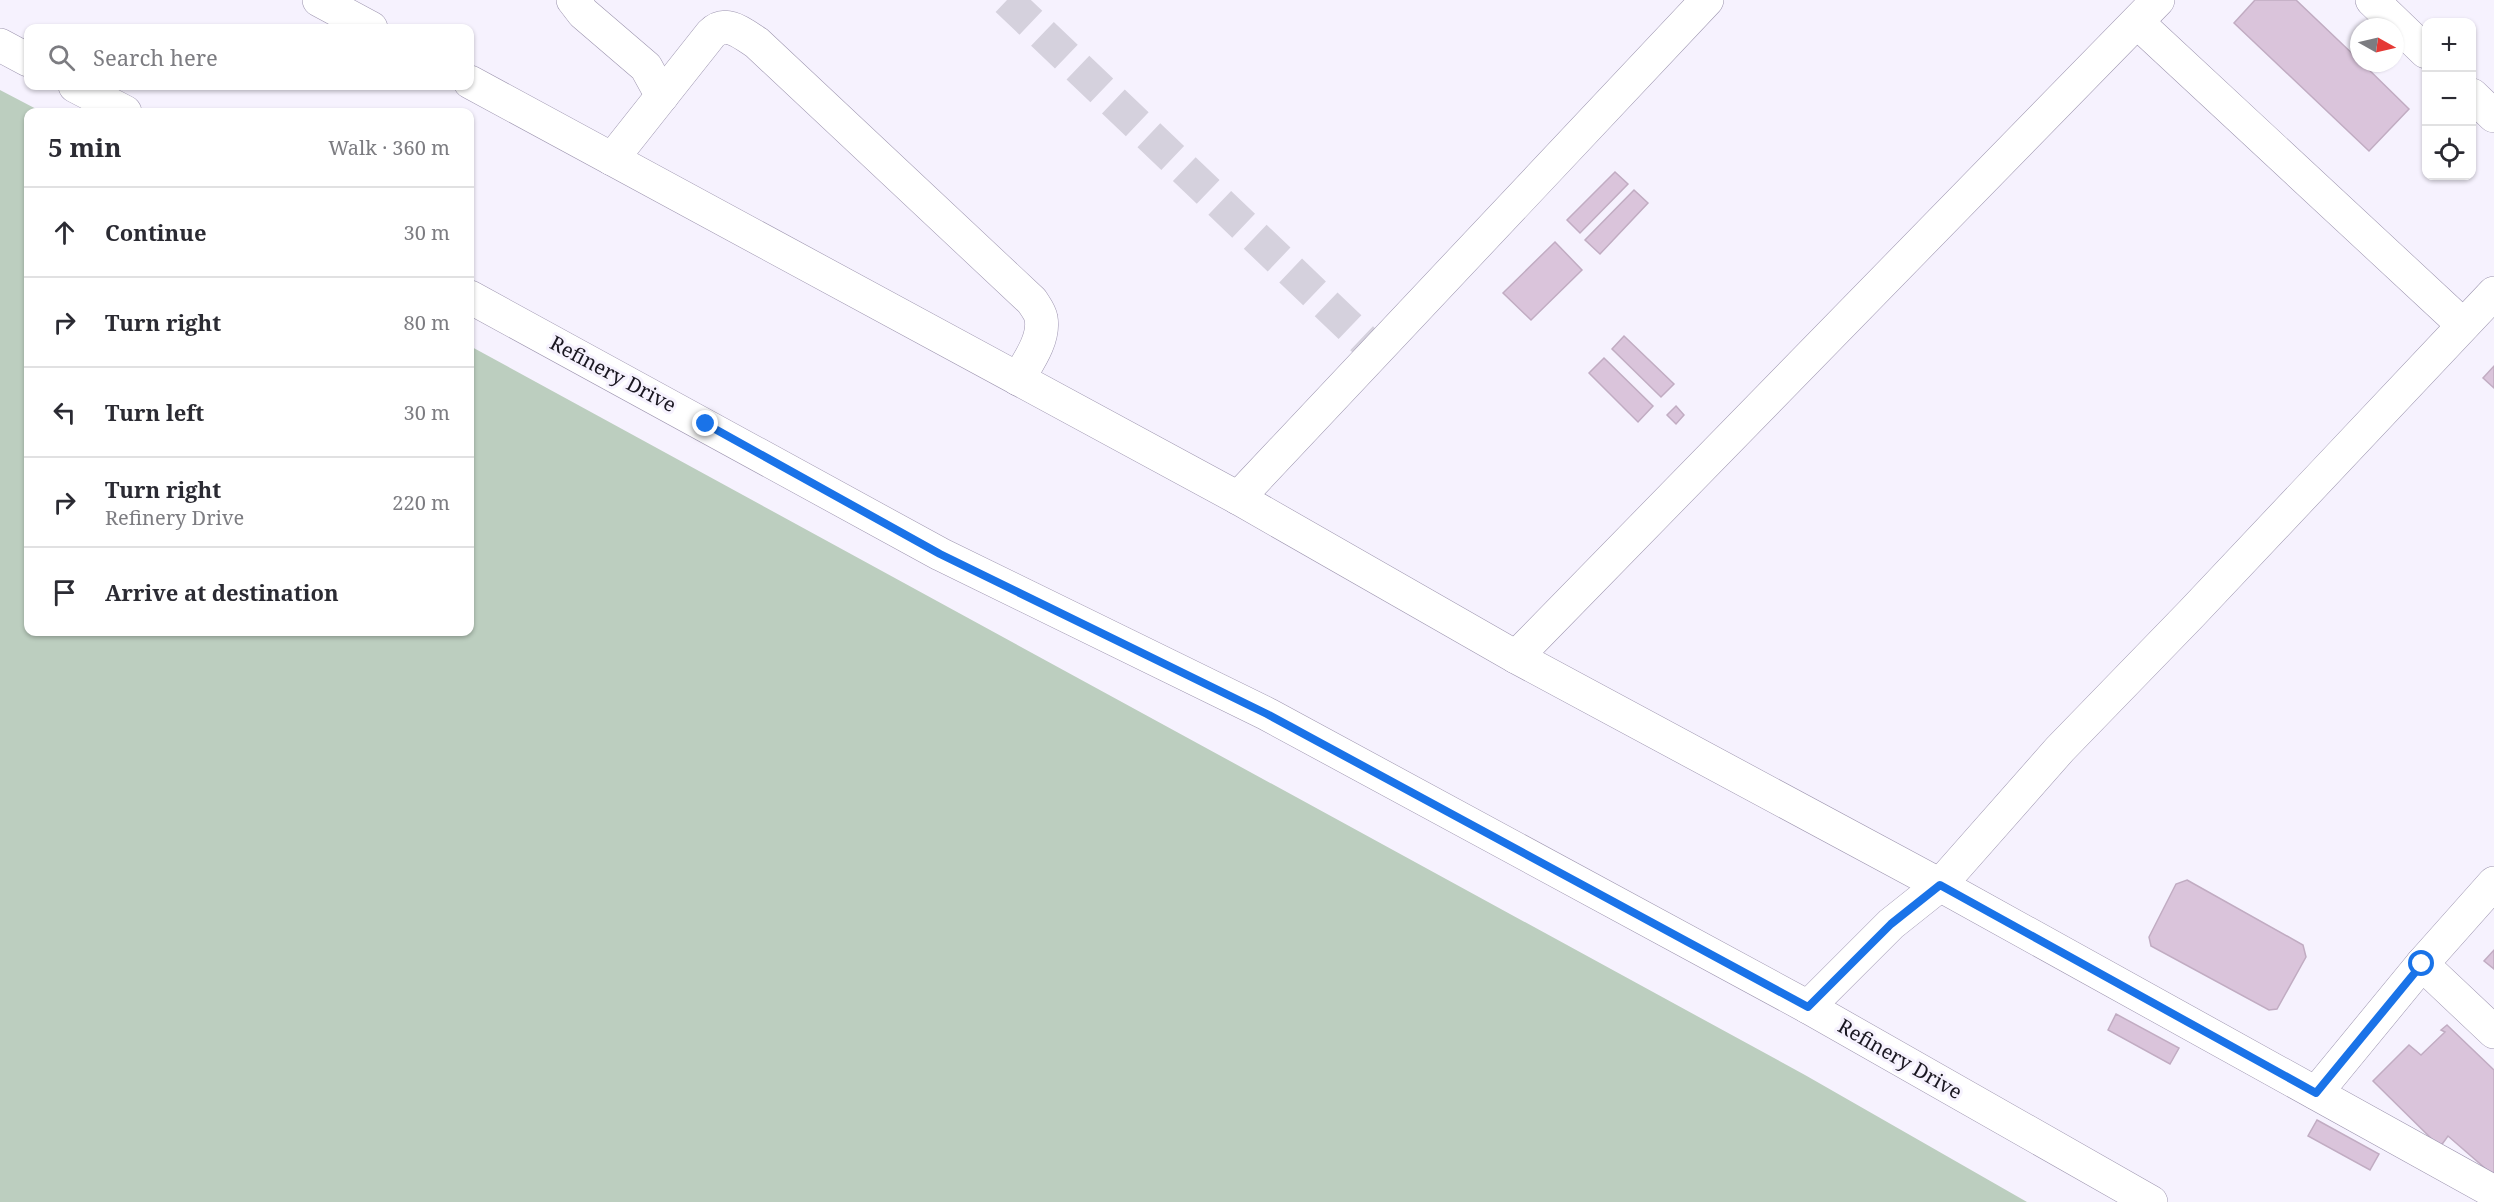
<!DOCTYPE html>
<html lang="en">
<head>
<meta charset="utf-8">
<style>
  body { margin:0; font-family:"Noto Serif",serif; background:#f7f7f7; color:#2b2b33 }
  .controls { position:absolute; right:18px; top:18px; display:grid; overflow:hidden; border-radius:12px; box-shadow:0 2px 4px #0004 }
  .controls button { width:54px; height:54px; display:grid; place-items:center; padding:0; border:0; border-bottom:2px solid #e1e1e2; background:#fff; color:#2b2b33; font:30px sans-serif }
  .compass { position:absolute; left:2350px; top:18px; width:54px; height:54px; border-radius:50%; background:#fff; box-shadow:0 2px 4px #0004; rotate:98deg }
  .stop { position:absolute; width:18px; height:18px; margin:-14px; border:4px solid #1a73e8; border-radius:50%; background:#fff }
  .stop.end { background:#1a73e8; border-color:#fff; box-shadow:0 2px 6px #0008 }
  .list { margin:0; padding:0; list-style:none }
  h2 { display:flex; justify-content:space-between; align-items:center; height:78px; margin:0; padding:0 24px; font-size:26px }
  h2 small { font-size:20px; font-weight:400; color:#7c7c81 }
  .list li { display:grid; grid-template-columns:39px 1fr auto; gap:18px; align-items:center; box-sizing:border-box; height:90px; padding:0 24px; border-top:2px solid #e1e1e2 }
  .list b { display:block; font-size:22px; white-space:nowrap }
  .list p { margin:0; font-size:20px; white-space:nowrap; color:#7c7c81 }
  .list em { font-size:20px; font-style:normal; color:#7c7c81 }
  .icon { flex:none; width:33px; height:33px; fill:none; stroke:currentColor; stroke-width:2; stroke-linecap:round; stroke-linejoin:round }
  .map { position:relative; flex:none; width:2494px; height:1202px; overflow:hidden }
  .search { position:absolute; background:#fff; box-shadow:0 2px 4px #0004; left:24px; top:24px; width:450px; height:66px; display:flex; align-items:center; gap:15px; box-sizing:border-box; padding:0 21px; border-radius:12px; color:#7c7c81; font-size:22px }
  .panel { position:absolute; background:#fff; box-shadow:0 2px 4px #0004; left:24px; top:108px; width:450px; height:528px; border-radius:12px }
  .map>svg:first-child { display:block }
</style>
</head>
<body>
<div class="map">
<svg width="2494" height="1202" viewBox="0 0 2494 1202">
  <rect width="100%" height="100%" fill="#f6f2fe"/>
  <path fill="#bccebf" d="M0 90 42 112H28V632H470V346L1805 1075 2027 1202H0Z"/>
  <g fill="#dac4db" stroke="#c1acc2" stroke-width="1.5">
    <path d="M2255 0H2296L2359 60V63H2362L2409 109 2369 151 2234 23Z"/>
    <path d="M1615 172 1628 184 1580 233 1567 220Z"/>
    <path d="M1634 190 1648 203 1600 254 1585 240Z"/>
    <path d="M1555 242 1582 270 1531 320 1503 293Z"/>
    <path d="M1624 336 1674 384 1661 397 1612 349Z"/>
    <path d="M1604 358 1653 406 1638 422 1589 373Z"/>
    <path d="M2494 366V388L2483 378Z"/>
    <path d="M1676 406 1684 415 1676 424 1667 415Z"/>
    <path d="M2187 880 2303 945 2306 957 2277 1009 2269 1010 2151 946 2149 937 2176 884Z"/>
    <path d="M2494 950V969L2484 961Z"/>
    <path d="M2116 1014 2179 1048 2170 1064 2108 1030Z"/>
    <path d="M2447 1025 2494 1070V1176L2448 1136 2440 1147 2373 1081 2409 1045 2421 1055 2445 1032 2441 1030Z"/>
    <path d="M2317 1120 2379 1154 2370 1170 2308 1136Z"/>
  </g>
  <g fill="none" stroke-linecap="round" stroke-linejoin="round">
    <path stroke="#d5d1dd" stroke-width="33" stroke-dasharray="33 16" stroke-linecap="butt" d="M1007 0 1375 351"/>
    <defs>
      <g id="minor">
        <path d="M319 0 371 28"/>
        <path d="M573 0 583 13 646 67 662 96"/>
        <path d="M2372 0 2426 52"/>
        <path d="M2137 22 2463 325"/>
        <path d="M0 45 28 60"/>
        <path d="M470 82 1238 498 1516 657 1940 885 2494 1192"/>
        <path d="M75 86 125 112"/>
        <path d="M2472 95 2494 116"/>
        <path d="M612 159 711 34C726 19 742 33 757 43L1032 301C1035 306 1040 312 1041 318 1045 339 1028 362 1018 379"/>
        <path d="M470 297 940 554 1267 714 1808 1007 2151 1202"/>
        <path d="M1238 498 1707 0"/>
        <path d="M1516 657 2158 0"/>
        <path d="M2422 964 2494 1032"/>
        <path d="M1808 1007 1891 924 1940 885 2060 749 2192 613 2494 293"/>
        <path d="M2316 1093 2422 964 2494 883"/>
      </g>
    </defs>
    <use href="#minor" stroke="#9d95af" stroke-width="34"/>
    <use href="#minor" stroke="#fff" stroke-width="33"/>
  </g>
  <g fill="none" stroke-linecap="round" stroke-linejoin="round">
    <path stroke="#1a73e8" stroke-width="8" d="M706 424 940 554 1267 714 1808 1007 1891 924 1940 885 2316 1093 2422 964"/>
  </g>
  <g text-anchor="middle" stroke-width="6" stroke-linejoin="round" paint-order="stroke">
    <g font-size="20" fill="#1a1721" stroke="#f6f2fe">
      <text transform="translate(613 374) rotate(28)" y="7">Refinery Drive</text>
      <text transform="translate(1900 1059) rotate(30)" y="7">Refinery Drive</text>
    </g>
  </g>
</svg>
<div class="controls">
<button>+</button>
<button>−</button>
<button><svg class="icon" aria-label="locate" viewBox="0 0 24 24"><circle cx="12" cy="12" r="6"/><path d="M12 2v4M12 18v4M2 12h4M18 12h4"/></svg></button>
</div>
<svg class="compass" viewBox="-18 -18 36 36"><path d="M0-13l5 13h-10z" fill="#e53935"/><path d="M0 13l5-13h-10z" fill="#7c7c81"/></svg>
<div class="stop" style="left:2422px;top:964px"></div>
<div class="stop end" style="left:706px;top:424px"></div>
<div class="search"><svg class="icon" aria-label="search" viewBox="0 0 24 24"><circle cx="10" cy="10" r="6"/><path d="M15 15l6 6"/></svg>Search here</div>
<section class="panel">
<h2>5 min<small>Walk · 360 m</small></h2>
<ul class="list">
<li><svg class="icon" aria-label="ahead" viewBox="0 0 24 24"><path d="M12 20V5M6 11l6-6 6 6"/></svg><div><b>Continue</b></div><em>30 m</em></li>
<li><svg class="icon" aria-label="right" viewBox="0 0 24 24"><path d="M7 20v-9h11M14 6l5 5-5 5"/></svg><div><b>Turn right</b></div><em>80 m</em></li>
<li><svg class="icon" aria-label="left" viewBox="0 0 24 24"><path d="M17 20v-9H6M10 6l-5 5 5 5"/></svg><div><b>Turn left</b></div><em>30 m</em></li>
<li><svg class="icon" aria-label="right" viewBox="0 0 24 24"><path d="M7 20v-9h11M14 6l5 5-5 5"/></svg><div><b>Turn right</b><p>Refinery Drive</p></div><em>220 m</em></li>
<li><svg class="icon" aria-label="arrive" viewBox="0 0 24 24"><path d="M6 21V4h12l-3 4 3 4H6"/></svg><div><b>Arrive at destination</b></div></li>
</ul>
</section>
</div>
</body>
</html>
